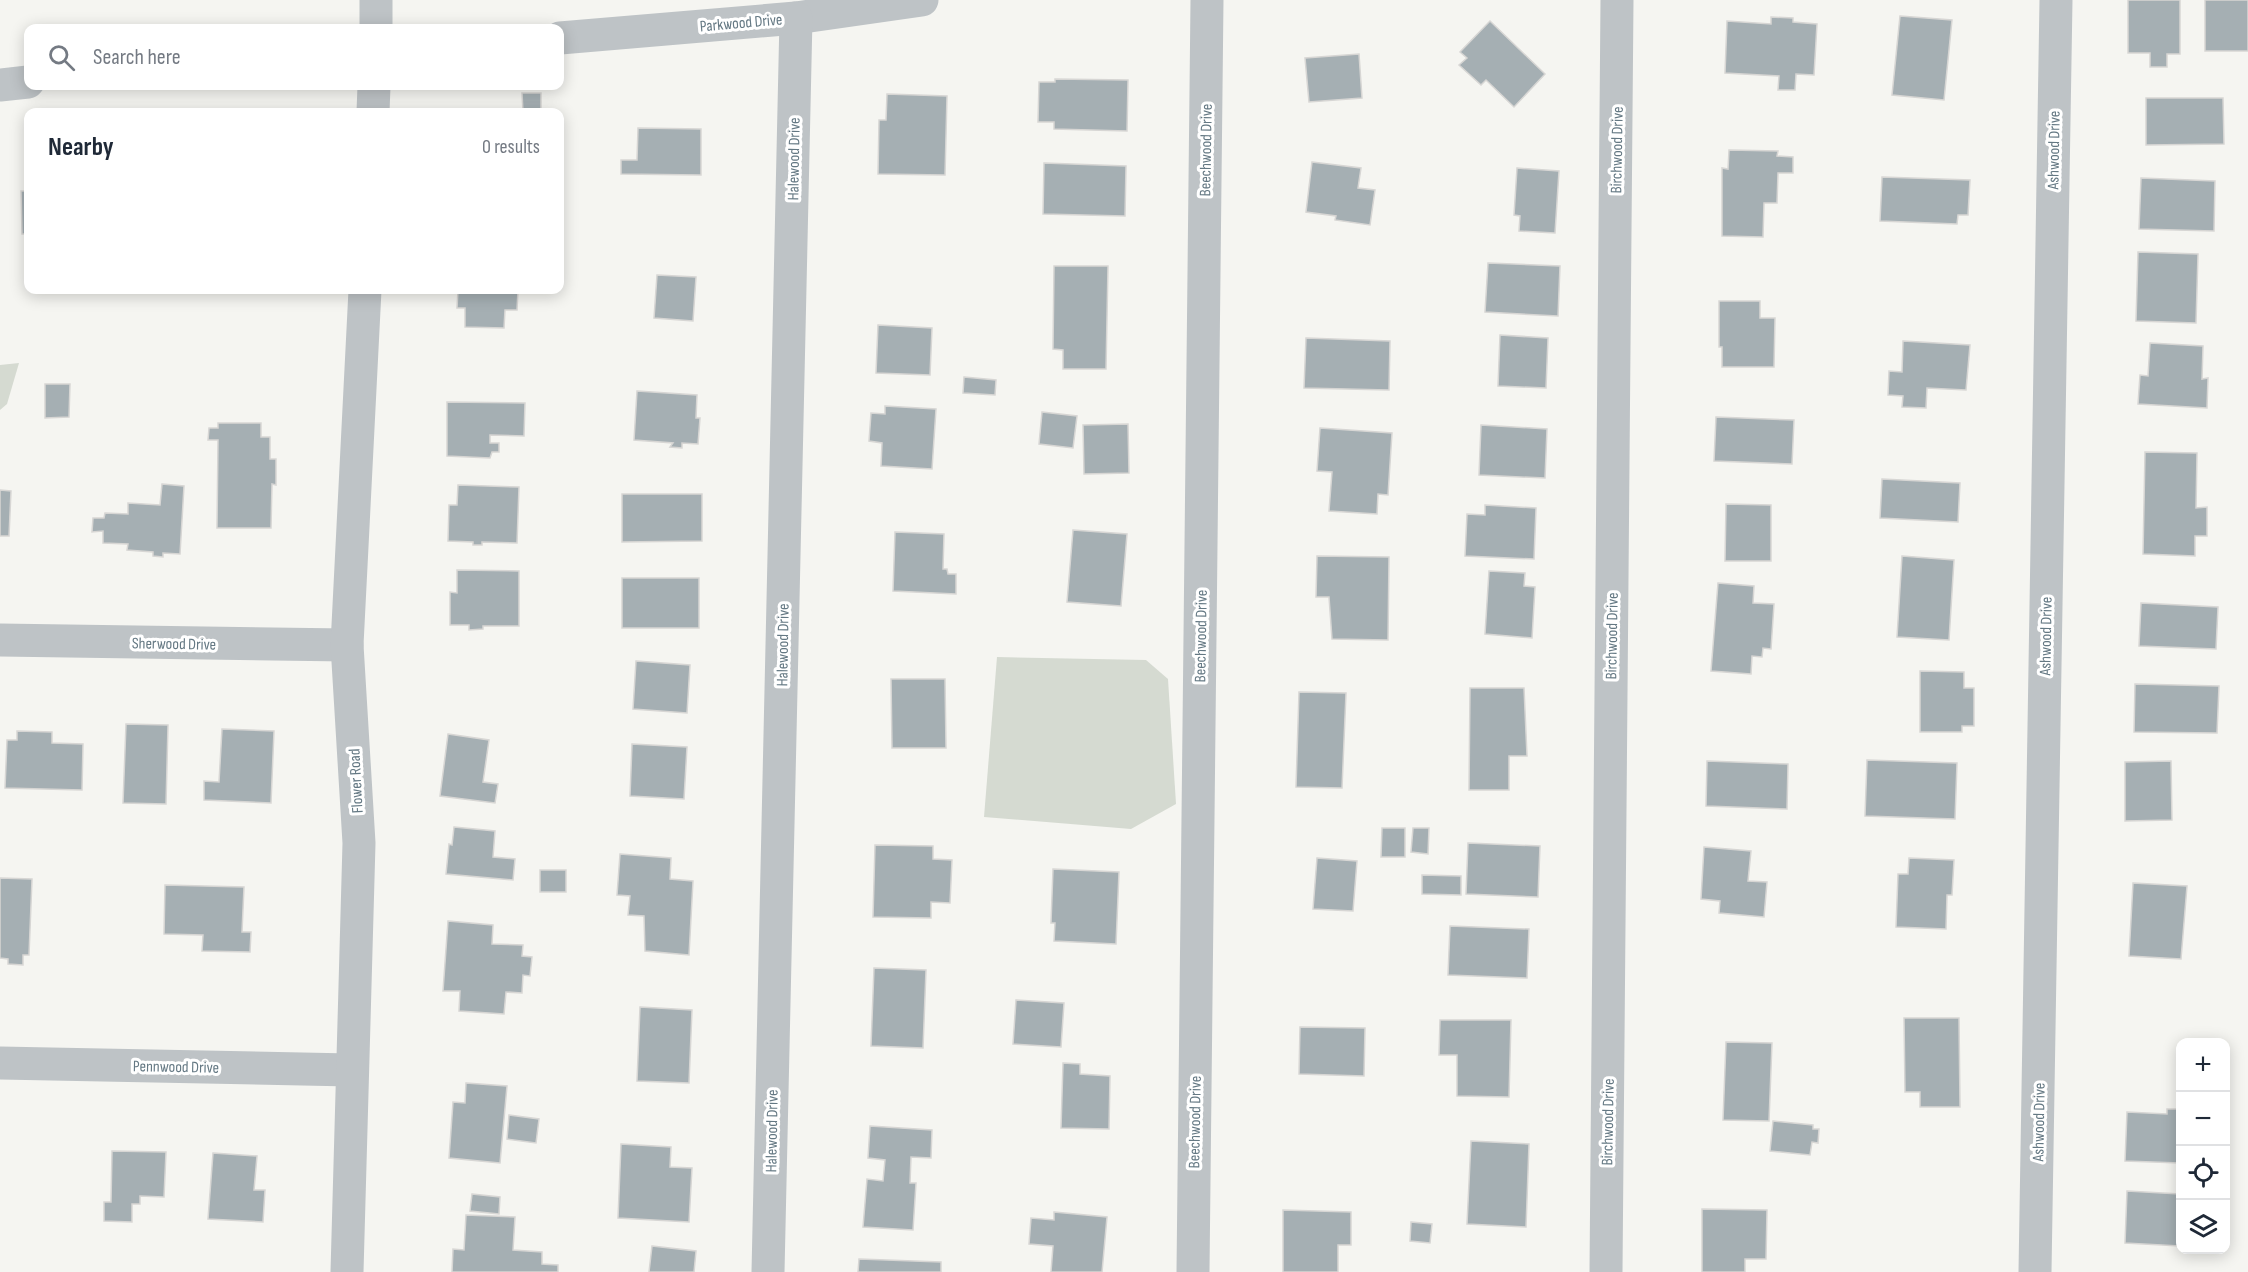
<!DOCTYPE html>
<html lang="en">
<head>
<meta charset="utf-8">
<style>
  body { margin:0; font-family:"Sofia Sans Condensed",sans-serif; background:#f2f2f3; color:#1f2937 }
  .controls { position:absolute; right:18px; bottom:18px; display:grid; overflow:hidden; border-radius:12px; box-shadow:0 3px 15px #0003 }
  .controls button { width:54px; height:54px; display:grid; place-items:center; padding:0; border:0; border-bottom:2px solid #e0e1e3; background:#fff; color:#1f2937; font:30px sans-serif }
  .list { margin:0; padding:0; list-style:none }
  h2 { display:flex; justify-content:space-between; align-items:center; height:78px; margin:0; padding:0 24px; font-size:26px }
  h2 small { font-size:20px; font-weight:400; color:#747a83 }
  .icon { flex:none; width:33px; height:33px; fill:none; stroke:currentColor; stroke-width:2; stroke-linecap:round; stroke-linejoin:round }
  .map { position:relative; flex:none; width:2248px; height:1272px; overflow:hidden }
  .search { position:absolute; background:#fff; box-shadow:0 3px 15px #0003; left:24px; top:24px; width:540px; height:66px; display:flex; align-items:center; gap:15px; box-sizing:border-box; padding:0 21px; border-radius:12px; color:#747a83; font-size:22px }
  .panel { position:absolute; background:#fff; box-shadow:0 3px 15px #0003; left:24px; top:108px; width:540px; height:186px; border-radius:12px }
  .map>svg:first-child { display:block }
</style>
</head>
<body>
<div class="map">
<svg width="2248" height="1272" viewBox="0 0 2248 1272">
  <rect width="100%" height="100%" fill="#f5f5f1"/>
  <g fill="#d5dad1">
    <path d="M19 363 7 404 0 410V365Z"/>
    <path d="M997 657 1146 660 1168 679 1176 804 1131 829 984 817Z"/>
  </g>
  <g fill="#a5afb3" stroke="#d7d6d4" stroke-width="1.5">
    <path d="M2128 0H2180V54H2167V67H2150V53H2128Z"/>
    <rect x="2205" y="0" width="43" height="51"/>
    <path d="M1900 16 1952 20 1944 100 1892 95Z"/>
    <path d="M1771 17 1793 18V22L1817 24 1814 75 1796 74 1795 90H1778L1779 76 1725 73 1727 21 1771 24Z"/>
    <path d="M1490 21 1545 74 1514 107 1486 80 1481 85 1459 65 1467 58 1460 52Z"/>
    <path d="M1359 54 1362 98 1309 102 1305 58Z"/>
    <path d="M1055 79 1128 80 1127 131 1054 129V122H1038L1039 82H1055Z"/>
    <path d="M522 93H541V112H523Z"/>
    <path d="M887 94 947 96 945 175 878 174 879 120H886Z"/>
    <path d="M2146 98H2223L2224 144 2146 145Z"/>
    <path d="M638 128 701 129V175L621 174V160H637Z"/>
    <path d="M1729 150 1778 151 1777 156 1793 157V173H1778L1777 203H1764L1763 237 1722 236V168L1728 169Z"/>
    <path d="M1312 162 1361 168 1358 188 1375 190 1370 225 1335 220 1336 216 1306 212Z"/>
    <path d="M1044 163 1126 166 1125 216 1043 214Z"/>
    <path d="M1517 168 1559 171 1555 233 1519 231 1520 216 1514 215Z"/>
    <path d="M1882 177 1970 180 1968 215H1958L1957 224 1880 221Z"/>
    <path d="M2141 178 2215 181 2214 231 2139 229Z"/>
    <path d="M21 191H28V234H22Z"/>
    <path d="M2138 252 2198 254 2196 323 2136 321Z"/>
    <path d="M1488 263 1560 266 1558 316 1485 312Z"/>
    <path d="M1054 266H1108L1106 369H1063V350L1053 349Z"/>
    <path d="M657 275 696 277 693 321 654 318Z"/>
    <path d="M458 290H518L517 310H505L504 328 465 327V308H457Z"/>
    <path d="M1719 301H1760V318H1775L1774 367H1722V347H1719Z"/>
    <path d="M878 325 932 328 930 375 876 373Z"/>
    <path d="M1500 335 1548 338 1546 388 1498 386Z"/>
    <path d="M1306 338 1390 341 1389 390 1304 388Z"/>
    <path d="M1903 341 1970 345 1966 390 1927 388 1926 408 1902 407 1903 396 1888 395 1889 371 1902 372Z"/>
    <path d="M2150 343 2203 346 2202 379 2208 378 2207 408 2138 404 2140 375 2148 376Z"/>
    <path d="M964 377 996 380 995 395 963 393Z"/>
    <path d="M45 384H70L69 417 45 418Z"/>
    <path d="M637 391 697 395 696 418H700L698 444 682 443V448L670 447 673 443 634 440Z"/>
    <path d="M447 402 525 403 524 436 490 435V443H499V452H492L490 458 447 456Z"/>
    <path d="M885 406 936 409 932 469 881 466 882 443 869 441 871 413 885 414Z"/>
    <path d="M1042 412 1077 416 1073 448 1039 444Z"/>
    <path d="M1716 417 1794 420 1792 464 1714 461Z"/>
    <path d="M218 423H261V437H270V459H276V485L272 484 271 528H217L218 440H208L209 428H218Z"/>
    <path d="M1128 424 1129 473 1084 474 1083 425Z"/>
    <path d="M1481 425 1547 429 1545 478 1479 475Z"/>
    <path d="M1320 428 1392 433 1388 495 1378 494 1377 514 1329 511 1332 472 1317 471Z"/>
    <path d="M2145 452 2197 453 2196 508 2207 507V536H2195V556L2143 554Z"/>
    <path d="M1882 479 1960 483 1958 522 1880 518Z"/>
    <path d="M162 484 184 486 180 554 163 553V557L153 556V552L127 550 128 544 103 543V531L92 532 93 518H104L105 513 128 514V503L160 505Z"/>
    <path d="M458 485 519 487 517 543 482 542V545H473V542L448 541 449 505H457Z"/>
    <path d="M0 490 11 491 9 536H0Z"/>
    <path d="M622 494H702V541L622 542Z"/>
    <path d="M1726 504 1771 505V561H1725Z"/>
    <path d="M1485 505 1536 508 1534 559 1465 556 1467 514 1485 515Z"/>
    <path d="M1073 530 1127 534 1121 606 1067 602Z"/>
    <path d="M895 532 944 534 943 569H947L948 574H956V594L893 591Z"/>
    <path d="M1317 556 1389 557 1388 640 1332 639 1329 597H1316Z"/>
    <path d="M1902 556 1954 560 1949 640 1897 637Z"/>
    <path d="M457 570 519 571V626H483V629L469 630V625H450V592L457 593Z"/>
    <path d="M1489 571 1525 573 1524 586 1535 587 1532 638 1485 634Z"/>
    <rect x="622" y="578" width="77" height="50"/>
    <path d="M1718 583 1754 586 1753 603 1774 604 1771 649 1763 648 1762 657 1752 656 1751 674 1711 671Z"/>
    <path d="M2141 603 2218 607 2216 649 2139 646Z"/>
    <path d="M636 661 690 665 687 713 633 709Z"/>
    <path d="M1920 671 1964 672V688H1974V726H1962V732H1920Z"/>
    <path d="M891 679H945L946 748H892Z"/>
    <path d="M2135 684 2219 686 2217 733 2134 732Z"/>
    <path d="M1470 688H1524L1527 756H1509V790H1469Z"/>
    <path d="M1299 692 1346 693 1342 788 1296 787Z"/>
    <path d="M126 724 168 725 166 804 123 803Z"/>
    <path d="M222 729 274 731 271 803 204 800V781L219 782Z"/>
    <path d="M17 731 52 732V743L83 744 82 790 5 788 7 740H17Z"/>
    <path d="M448 734 489 740 483 782 498 784 495 803 440 796Z"/>
    <path d="M632 744 687 747 684 799 630 796Z"/>
    <path d="M1867 760 1957 763 1955 819 1865 816Z"/>
    <path d="M1707 761 1788 764 1787 809 1706 806Z"/>
    <path d="M2171 761 2172 820 2125 821V762Z"/>
    <path d="M454 827 495 831 493 857 515 859 513 880 446 874 449 844 452 845Z"/>
    <path d="M1382 828H1405V857H1381Z"/>
    <path d="M1413 828H1429L1428 854 1411 852Z"/>
    <path d="M1468 843 1540 846 1538 897 1466 894Z"/>
    <path d="M875 845 933 846V859L952 860 950 903 931 902V918L873 917Z"/>
    <path d="M1704 847 1751 851 1748 881 1767 882 1764 917 1719 913 1720 901 1701 899Z"/>
    <path d="M620 854 671 858 670 879 693 881 689 955 645 951 644 916 628 915 630 896 617 895Z"/>
    <path d="M1317 858 1357 861 1353 911 1313 909Z"/>
    <path d="M1909 858 1954 860 1952 895H1947L1946 929 1896 927 1898 874H1908Z"/>
    <path d="M1053 869 1119 872 1116 944 1054 941 1055 923H1051Z"/>
    <rect x="540" y="870" width="26" height="22"/>
    <path d="M1422 875 1461 876V895L1422 894Z"/>
    <path d="M0 878 32 879 29 955H23V965L8 964V959L0 958Z"/>
    <path d="M2133 883 2187 886 2181 959 2129 956Z"/>
    <path d="M165 885 244 887 242 932H251L250 952 202 951 203 935 164 934Z"/>
    <path d="M448 921 493 925 492 944 523 945 522 956 532 957 530 976 523 975 522 993 506 992 504 1014 459 1011 460 991H443Z"/>
    <path d="M1450 926 1529 929 1527 978 1448 975Z"/>
    <path d="M874 968 926 970 923 1048 871 1046Z"/>
    <path d="M1016 1000 1064 1003 1061 1047 1013 1044Z"/>
    <path d="M640 1007 692 1010 689 1083 637 1081Z"/>
    <path d="M1904 1018H1959L1960 1107H1920V1092H1905Z"/>
    <path d="M1440 1020H1511L1509 1097 1457 1096V1055H1439Z"/>
    <path d="M1300 1027 1365 1028 1364 1076 1299 1074Z"/>
    <path d="M1726 1042 1772 1043 1769 1121 1723 1120Z"/>
    <path d="M1063 1063 1080 1064V1074L1110 1076 1109 1129 1061 1128Z"/>
    <path d="M466 1083 507 1086 500 1163 449 1158 453 1102 465 1103Z"/>
    <path d="M2167 1109H2180V1163L2125 1161 2127 1112 2167 1114Z"/>
    <path d="M509 1115 539 1119 536 1143 507 1139Z"/>
    <path d="M1773 1121 1813 1125V1129H1819L1818 1143 1812 1142 1810 1155 1770 1151Z"/>
    <path d="M870 1126 932 1130 931 1158 911 1157 910 1183H916L913 1230 863 1227 867 1179 883 1181 885 1160 868 1158Z"/>
    <path d="M1471 1141 1529 1144 1526 1227 1467 1224Z"/>
    <path d="M621 1144 671 1147 670 1167 692 1168 689 1222 618 1218Z"/>
    <path d="M112 1151 166 1152 164 1197 140 1196V1204H132V1222L104 1221V1202H111Z"/>
    <path d="M213 1153 257 1156 254 1190H265L263 1222 208 1219Z"/>
    <path d="M2127 1191 2180 1194V1246L2125 1243Z"/>
    <path d="M472 1194 500 1197 499 1214 470 1211Z"/>
    <path d="M1702 1209 1767 1210 1766 1259H1745V1272H1702Z"/>
    <path d="M1283 1210 1351 1212V1245H1338V1272H1283Z"/>
    <path d="M1054 1212 1107 1217 1102 1272H1051L1053 1246 1029 1244 1031 1218 1054 1220Z"/>
    <path d="M466 1215 515 1217 513 1250 542 1252V1264L558 1265V1272H452L453 1249 464 1250Z"/>
    <path d="M1411 1222 1432 1224 1430 1243 1410 1241Z"/>
    <path d="M652 1246 696 1251 694 1272H649Z"/>
    <path d="M859 1259 941 1262V1272H858Z"/>
  </g>
  <g fill="none" stroke-linecap="round" stroke-linejoin="round">
    <g stroke="#bec3c6" stroke-width="33">
      <path d="M376 0V28"/>
      <path d="M560 38 796 18 922 0"/>
      <path d="M0 85 28 82"/>
      <path d="M373 112 374 86"/>
      <path d="M0 640 347 645"/>
      <path d="M0 1063 351 1070"/>
      <path d="M347 1272 359 843 347 645 365 290"/>
      <path d="M768 1272 796 18"/>
      <path d="M1193 1272 1207 0"/>
      <path d="M1606 1272 1617 0"/>
      <path d="M2035 1272 2056 0"/>
    </g>
  </g>
  <g text-anchor="middle" stroke-width="6" stroke-linejoin="round" paint-order="stroke">
    <g font-size="16" fill="#647883" stroke="#fff">
      <text transform="translate(741 22) rotate(-5)" y="6">Parkwood Drive</text>
      <text transform="translate(1205 150) rotate(-89)" y="6">Beechwood Drive</text>
      <text transform="translate(1616 150) rotate(-89)" y="6">Birchwood Drive</text>
      <text transform="translate(2053 150) rotate(-89)" y="6">Ashwood Drive</text>
      <text transform="translate(793 159) rotate(-89)" y="6">Halewood Drive</text>
      <text transform="translate(1200 636) rotate(-89)" y="6">Beechwood Drive</text>
      <text transform="translate(1611 636) rotate(-89)" y="6">Birchwood Drive</text>
      <text transform="translate(2045 636) rotate(-89)" y="6">Ashwood Drive</text>
      <text transform="translate(174 643) rotate(1)" y="6">Sherwood Drive</text>
      <text transform="translate(782 645) rotate(-89)" y="6">Halewood Drive</text>
      <text transform="translate(355 781) rotate(-93)" y="6">Flower Road</text>
      <text transform="translate(176 1066) rotate(1)" y="6">Pennwood Drive</text>
      <text transform="translate(1194 1122) rotate(-89)" y="6">Beechwood Drive</text>
      <text transform="translate(1607 1122) rotate(-89)" y="6">Birchwood Drive</text>
      <text transform="translate(2038 1122) rotate(-89)" y="6">Ashwood Drive</text>
      <text transform="translate(771 1131) rotate(-89)" y="6">Halewood Drive</text>
    </g>
  </g>
</svg>
<div class="controls">
<button>+</button>
<button>−</button>
<button><svg class="icon" aria-label="locate" viewBox="0 0 24 24"><circle cx="12" cy="12" r="6"/><path d="M12 2v4M12 18v4M2 12h4M18 12h4"/></svg></button>
<button><svg class="icon" aria-label="layers" viewBox="0 0 24 24"><path d="M12 4l9 5-9 5-9-5zM3 14l9 5 9-5"/></svg></button>
</div>
<div class="search"><svg class="icon" aria-label="search" viewBox="0 0 24 24"><circle cx="10" cy="10" r="6"/><path d="M15 15l6 6"/></svg>Search here</div>
<section class="panel">
<h2>Nearby<small>0 results</small></h2>
<ul class="list">
</ul>
</section>
</div>
</body>
</html>
